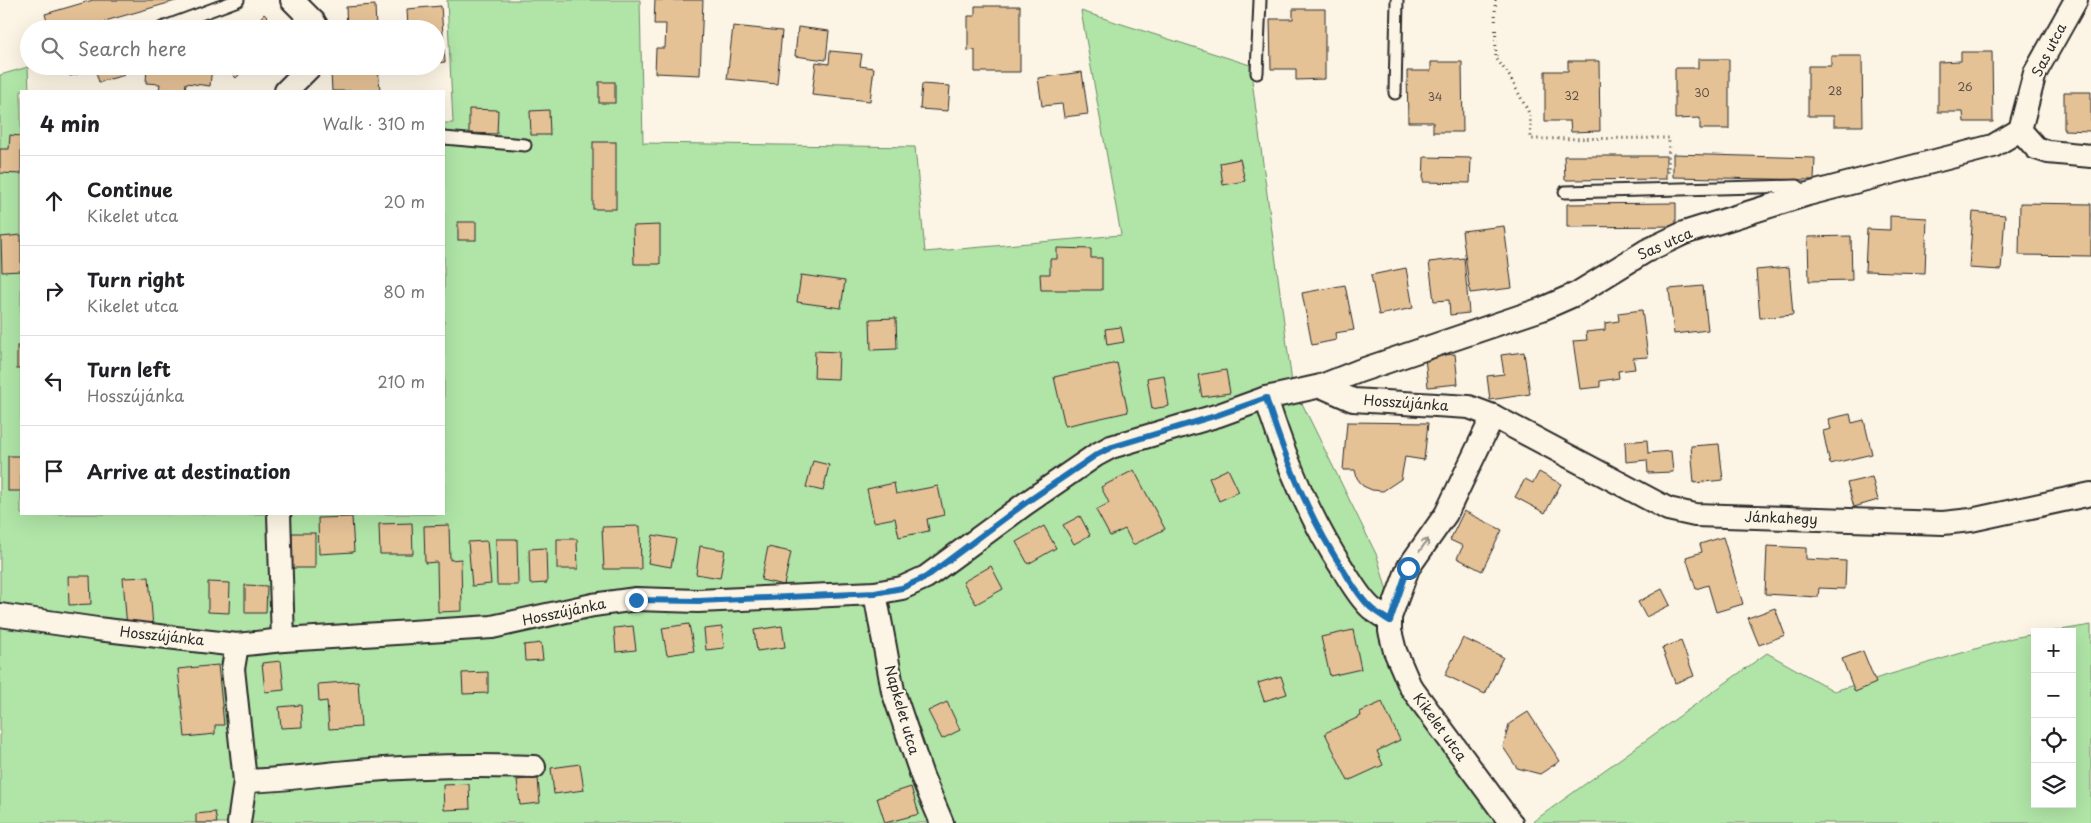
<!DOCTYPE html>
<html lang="en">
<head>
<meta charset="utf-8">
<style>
  body { margin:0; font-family:"Playpen Sans",sans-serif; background:#f2f2f2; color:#202124 }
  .controls { position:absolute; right:15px; bottom:15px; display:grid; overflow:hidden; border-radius:0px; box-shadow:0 5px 20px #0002 }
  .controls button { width:45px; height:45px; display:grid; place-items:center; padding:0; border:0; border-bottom:1px solid #e0e0e0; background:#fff; color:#202124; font:25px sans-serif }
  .stop { position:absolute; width:15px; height:15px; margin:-11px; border:4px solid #1f6fb2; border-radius:50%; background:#fff }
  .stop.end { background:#1f6fb2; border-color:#fff; box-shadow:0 1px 5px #0008 }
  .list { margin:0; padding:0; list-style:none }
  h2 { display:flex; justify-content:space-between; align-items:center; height:65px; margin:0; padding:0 20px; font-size:21px }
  h2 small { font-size:16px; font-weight:400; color:#757577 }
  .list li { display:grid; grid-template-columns:32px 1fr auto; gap:15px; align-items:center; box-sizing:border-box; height:90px; padding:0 20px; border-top:1px solid #e0e0e0 }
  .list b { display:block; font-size:19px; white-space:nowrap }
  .list p { margin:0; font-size:16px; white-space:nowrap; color:#757577 }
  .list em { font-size:16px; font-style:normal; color:#757577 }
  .icon { flex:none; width:28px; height:28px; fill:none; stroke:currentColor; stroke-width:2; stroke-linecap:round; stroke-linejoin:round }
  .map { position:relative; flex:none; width:2091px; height:823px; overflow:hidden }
  .search { position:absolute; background:#fff; box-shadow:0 5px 20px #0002; left:20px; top:20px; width:425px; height:55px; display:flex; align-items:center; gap:12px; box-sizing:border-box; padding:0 18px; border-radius:28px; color:#757577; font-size:19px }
  .panel { position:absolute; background:#fff; box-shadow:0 5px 20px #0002; left:20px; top:90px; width:425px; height:425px; border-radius:0px }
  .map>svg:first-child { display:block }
</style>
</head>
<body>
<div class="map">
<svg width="2091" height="823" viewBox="0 0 2091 823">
  <rect width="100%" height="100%" fill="#fcf5e5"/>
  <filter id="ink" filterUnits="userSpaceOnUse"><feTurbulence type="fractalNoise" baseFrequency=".02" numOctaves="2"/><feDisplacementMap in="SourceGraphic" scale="10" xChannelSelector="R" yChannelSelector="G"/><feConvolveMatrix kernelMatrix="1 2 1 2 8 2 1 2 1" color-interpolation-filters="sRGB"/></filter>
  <g filter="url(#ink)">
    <g fill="#b0e5a7" stroke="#6e8869">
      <path d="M447 0H640L643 143 915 147 925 252 1121 235 1081 11 1250 65 1292 383 1377 556 1412 679 1500 823H0V75L28 67 29 91H21V514H444V123H453Z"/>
      <path d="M2091 625V823H1531L1767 653 1834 691 2012 638 2035 634V804H2072V632H2049Z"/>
    </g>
    <g fill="#e5c196" stroke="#2b2b2b">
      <path d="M93 0H179L77 29H49L45 14Z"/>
      <path d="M655 0H703L700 75 655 73 656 48H665L666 24H654Z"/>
      <path d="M375 5 376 29H347L346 7Z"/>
      <path d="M441 6 445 62 436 63V29H408L407 9Z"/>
      <path d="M975 6H1020V72H975V50L968 51V16H975Z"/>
      <path d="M1293 9H1325V79L1296 80V69H1271L1270 19H1293Z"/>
      <path d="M264 14 279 29H250Z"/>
      <path d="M733 26 782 31 777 84 727 79Z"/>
      <path d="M798 27 829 31 826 60 795 56Z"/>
      <path d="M830 51 862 54 860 66 874 68 870 101 812 95 816 62 829 64Z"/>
      <path d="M1961 52H1992L1993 122H1964L1963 112H1938V62L1961 61Z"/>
      <path d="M1831 56H1862L1863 126H1834V116H1808V66H1831Z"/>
      <path d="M1698 59H1729V129H1700V118L1675 119V68H1698Z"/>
      <path d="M1568 61H1599L1600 131 1571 132 1570 121H1545V71H1568Z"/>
      <path d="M1431 62H1462L1463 132H1433V122H1408L1407 71H1431Z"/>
      <path d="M67 66H123L125 75 99 82 95 69 70 76Z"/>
      <path d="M147 66H212L210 86 186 83 185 91H159L160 84 146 83Z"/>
      <path d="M224 66H248L236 78Z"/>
      <path d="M349 66H378L380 91H332L331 73 349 72Z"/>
      <path d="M1082 72 1088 114 1064 117 1062 104 1042 106 1038 78Z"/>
      <rect x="599" y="82" width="16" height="21"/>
      <path d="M922 84 950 86 948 111 920 109Z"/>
      <path d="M2064 92H2091V131L2064 130Z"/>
      <path d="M469 109 498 110 497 134 469 133Z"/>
      <path d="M549 110 550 135H531L530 111Z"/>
      <path d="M10 135 21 136V174L0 173V149H9Z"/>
      <rect x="593" y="142" width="23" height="67"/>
      <path d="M1673 154 1815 158 1814 180 1673 177Z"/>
      <path d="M1564 156H1666V179L1565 180Z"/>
      <path d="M1424 157 1471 158 1470 183 1423 182Z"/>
      <path d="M1240 159 1245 181 1223 185 1220 163Z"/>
      <path d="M1676 203V226L1567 227V204Z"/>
      <path d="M2020 203 2091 204V256L2019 255Z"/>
      <path d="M1973 212 2005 215 2001 270 1969 268Z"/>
      <path d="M1890 216 1927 218 1925 273 1865 271 1867 229 1890 230Z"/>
      <rect x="458" y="222" width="18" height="18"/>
      <path d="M660 225V264H634L633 226Z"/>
      <path d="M1504 226 1512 288 1470 293 1462 231Z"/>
      <path d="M21 235V271L2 272 1 237Z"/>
      <path d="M1851 236 1852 280 1809 281 1808 237Z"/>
      <path d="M1057 248 1091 249V258H1102V290H1041L1040 274H1050V259H1057Z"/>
      <path d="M1464 258 1469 313 1450 315 1449 300 1434 301 1429 262Z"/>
      <path d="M1789 267 1793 315 1760 318 1756 270Z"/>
      <path d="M1406 268 1413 308 1379 315 1371 275Z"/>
      <path d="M801 275 845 281 841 308 797 302Z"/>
      <path d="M1345 285 1354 330 1335 333 1336 340 1312 345 1302 293Z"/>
      <path d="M1703 286 1708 330 1674 334 1669 289Z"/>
      <path d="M1642 310 1648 357 1633 358 1635 369 1618 371 1619 378 1600 381V387L1580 389 1573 341 1587 340 1586 332 1605 330V323L1619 321 1618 313Z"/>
      <path d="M896 318 897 349 871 350 870 319Z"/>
      <path d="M1121 327 1124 342 1107 345 1105 329Z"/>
      <rect x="17" y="346" width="4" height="23"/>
      <path d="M815 351 839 352 838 379 814 378Z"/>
      <path d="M1524 352 1530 394 1490 400 1487 376 1504 374 1501 355Z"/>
      <path d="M1455 354 1458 384 1428 387 1425 357Z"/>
      <path d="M1117 363 1128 412 1065 426 1054 377Z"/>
      <path d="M1226 370 1230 393 1202 397 1198 375Z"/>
      <path d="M1164 375 1169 406 1152 409 1147 378Z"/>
      <path d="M1850 414 1852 423 1864 420 1872 454 1830 464 1823 431 1831 429 1828 419Z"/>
      <path d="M1347 422 1428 423 1424 460 1405 457 1401 479 1383 491 1372 490 1363 486 1357 478 1355 470H1343Z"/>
      <path d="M1647 440 1648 453 1671 451 1673 472 1648 473 1647 460 1626 462 1625 442Z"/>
      <path d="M1719 444 1723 480 1694 483 1691 446Z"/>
      <rect x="8" y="456" width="13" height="35"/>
      <path d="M813 461 829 465 823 491 806 487Z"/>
      <path d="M1228 469 1239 492 1219 501 1209 478Z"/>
      <path d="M1134 470 1165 529 1133 545 1125 529 1110 536 1096 510 1109 503 1101 487Z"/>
      <path d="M1539 472 1561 484 1545 513 1515 497 1525 479 1533 483Z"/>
      <path d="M1872 477 1878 500 1854 507 1847 483Z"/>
      <path d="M894 483 896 494 938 486 944 515 927 519 929 531 899 537 895 518 874 522 867 489Z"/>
      <path d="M1464 511 1502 530 1482 571 1457 558 1463 546 1450 540Z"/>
      <path d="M1080 516 1090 535 1074 544 1063 525Z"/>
      <path d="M352 517 354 552 319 554 318 518Z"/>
      <path d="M412 523 413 554H380L379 524Z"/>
      <path d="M449 525 450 560 461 559 462 611 438 612 437 562 425 563 424 526Z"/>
      <path d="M640 526 641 569H604L602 527Z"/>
      <path d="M1044 526 1056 548 1028 564 1016 542Z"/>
      <rect x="292" y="533" width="23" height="35"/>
      <path d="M653 535 676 539 671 567 648 563Z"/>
      <path d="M1723 537 1743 604 1716 612 1708 585 1696 589 1686 557 1702 552 1700 544Z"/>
      <path d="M496 539H517L518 585H497Z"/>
      <path d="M557 539H577L578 569H557Z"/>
      <path d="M487 541 491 584 472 586 468 542Z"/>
      <path d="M700 546 725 550 720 578 696 574Z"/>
      <path d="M1767 546 1806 548V559L1846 561 1845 589 1819 588 1818 597 1765 594Z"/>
      <path d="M768 547 791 552 784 585 761 580Z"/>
      <path d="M546 548 547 583 530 584 529 549Z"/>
      <path d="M991 566 1003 589 976 604 963 582Z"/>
      <path d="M68 576H90L91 604 69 605Z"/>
      <path d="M149 577 153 627 127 628 123 578Z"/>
      <path d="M208 582 230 583 229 613 208 612Z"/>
      <path d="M245 585 267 586 266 613H245Z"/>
      <path d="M1662 589 1670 605 1646 617 1638 602Z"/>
      <path d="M1775 608 1785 635 1759 645 1748 618Z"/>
      <path d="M689 624 694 651 667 655 662 628Z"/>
      <path d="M633 626 636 650 616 652 614 628Z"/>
      <path d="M782 626 785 647 757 651 754 630Z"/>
      <path d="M722 627 724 648 706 650 704 629Z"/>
      <path d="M1353 630 1361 669 1330 676 1321 637Z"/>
      <path d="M1463 638 1503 657 1485 694 1445 675Z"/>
      <path d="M1681 641 1694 676 1675 683 1662 648Z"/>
      <path d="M541 643 543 660 525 661 524 645Z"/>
      <path d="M1863 651 1876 683 1855 692 1842 659Z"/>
      <path d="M281 661 284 690 265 692 262 663Z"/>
      <path d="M218 665 224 725H215V734L185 737 178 669Z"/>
      <path d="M488 672V693L463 694 462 673Z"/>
      <path d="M1281 676 1287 694 1264 701 1258 683Z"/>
      <path d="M358 681 361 727 329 729 327 701 319 702 318 684Z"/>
      <path d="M947 702 960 730 942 739 928 711Z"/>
      <path d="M1382 702 1400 740 1377 751 1383 765 1348 781 1325 733 1361 716 1360 712Z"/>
      <path d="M301 705 302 727 281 728 279 707Z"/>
      <path d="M1528 712 1560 761 1540 774 1517 768 1503 747 1509 724Z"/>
      <path d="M580 764 584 790 554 794 551 768Z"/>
      <path d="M538 778 540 803 520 805 517 780Z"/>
      <path d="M469 784 470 809 444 810 443 785Z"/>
      <path d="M911 787 919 814 885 823 877 798Z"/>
      <path d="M215 812 217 823H196V814Z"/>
    </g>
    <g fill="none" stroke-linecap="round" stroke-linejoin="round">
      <defs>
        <g id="service">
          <path d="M162 28 238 0"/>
          <path d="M1257 73 1260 0"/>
          <path d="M1395 93 1397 0"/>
          <path d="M444 138 525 145"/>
          <path d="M1565 192 1797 186 1808 194"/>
        </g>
        <g id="minor">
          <path d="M292 0 314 22 318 29"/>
          <path d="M286 91 311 66"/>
          <path d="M2020 130 2036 148 2048 152 2091 156"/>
          <path d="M1321 386 1353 400 1469 407 1493 416 1668 509 1695 515 1943 523 1971 520 2091 494"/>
          <path d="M1266 398C1285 459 1309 518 1344 571 1352 584 1360 598 1371 608 1377 613 1384 617 1390 621"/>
          <path d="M1493 416 1446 514 1408 568 1390 617V631L1395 651 1410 686 1511 823"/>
          <path d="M279 514 283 640"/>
          <path d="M875 593 893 691 922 776 942 823"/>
          <path d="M0 615 97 629 237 645 283 640 492 627 593 605 636 599 698 601 875 593 902 588 926 577 1025 504 1096 455 1111 447 1219 415 1266 398 1321 386 1359 371 1542 309 1576 294 1646 251 1684 233 1808 194 1993 146 2020 130 2035 73 2076 0"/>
          <path d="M237 645 233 669 245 781 239 823"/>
          <path d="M245 781C284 780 321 774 359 771 415 766 477 765 534 767"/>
        </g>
      </defs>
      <use href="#service" stroke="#2b2b2b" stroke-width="15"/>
      <use href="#minor" stroke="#2b2b2b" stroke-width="26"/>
      <path stroke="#2b2b2b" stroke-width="3" stroke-dasharray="1 4" stroke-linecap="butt" d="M1495 0 1496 58 1510 77 1530 115 1531 139 1669 138 1668 174"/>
      <use href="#service" stroke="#fcf5e5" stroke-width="11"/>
      <use href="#minor" stroke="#fcf5e5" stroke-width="22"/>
    </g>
    <defs><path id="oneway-shaft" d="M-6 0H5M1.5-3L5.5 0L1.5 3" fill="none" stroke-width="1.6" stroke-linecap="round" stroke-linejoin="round" transform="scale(1.25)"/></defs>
    <use stroke="#949088" href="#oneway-shaft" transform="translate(1424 545) rotate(-55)"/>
  </g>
  <g fill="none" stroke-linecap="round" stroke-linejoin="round" filter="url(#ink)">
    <path stroke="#1f6fb2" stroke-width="6" d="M636 600 698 601 875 593 902 588 926 577 1024 504 1096 455 1112 447 1218 415 1266 398C1285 459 1309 518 1344 571 1352 584 1360 598 1371 608 1377 613 1384 617 1390 621L1408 568"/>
  </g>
  <g text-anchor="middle" stroke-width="4.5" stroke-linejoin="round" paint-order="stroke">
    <g font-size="11" fill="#5a5046">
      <text x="1965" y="91">26</text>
      <text x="1835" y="95">28</text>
      <text x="1702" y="97">30</text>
      <text x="1572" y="100">32</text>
      <text x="1435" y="101">34</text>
    </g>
    <g font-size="14" fill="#2b2b2b" stroke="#fcf5e5">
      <text transform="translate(2049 50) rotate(-63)" y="5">Sas utca</text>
      <text transform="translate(1665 244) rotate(-24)" y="5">Sas utca</text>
      <text transform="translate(1406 403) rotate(4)" y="5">Hosszújánka</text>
      <text transform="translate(1781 518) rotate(2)" y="5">Jánkahegy</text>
      <text transform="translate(564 612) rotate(-12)" y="5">Hosszújánka</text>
      <text transform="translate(162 636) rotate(6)" y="5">Hosszújánka</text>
      <text transform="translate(902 710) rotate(74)" y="5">Napkelet utca</text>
      <text transform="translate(1440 727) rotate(54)" y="5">Kikelet utca</text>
    </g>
  </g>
</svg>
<div class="controls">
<button>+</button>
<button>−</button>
<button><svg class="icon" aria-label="locate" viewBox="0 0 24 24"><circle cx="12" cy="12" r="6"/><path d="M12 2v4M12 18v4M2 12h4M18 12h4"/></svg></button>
<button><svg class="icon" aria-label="layers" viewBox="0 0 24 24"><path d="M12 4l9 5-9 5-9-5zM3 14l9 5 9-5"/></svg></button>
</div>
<div class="stop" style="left:1408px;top:568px"></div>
<div class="stop end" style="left:636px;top:600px"></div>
<div class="search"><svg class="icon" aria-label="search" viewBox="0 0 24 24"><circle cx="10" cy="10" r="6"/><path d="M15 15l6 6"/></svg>Search here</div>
<section class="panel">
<h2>4 min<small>Walk · 310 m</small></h2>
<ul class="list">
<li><svg class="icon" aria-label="ahead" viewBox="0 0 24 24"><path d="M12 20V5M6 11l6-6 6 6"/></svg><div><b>Continue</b><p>Kikelet utca</p></div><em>20 m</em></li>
<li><svg class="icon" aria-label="right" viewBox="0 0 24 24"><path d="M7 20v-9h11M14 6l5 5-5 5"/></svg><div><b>Turn right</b><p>Kikelet utca</p></div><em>80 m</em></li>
<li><svg class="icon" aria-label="left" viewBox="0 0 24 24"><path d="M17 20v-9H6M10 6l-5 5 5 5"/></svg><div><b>Turn left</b><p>Hosszújánka</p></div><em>210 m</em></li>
<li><svg class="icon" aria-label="arrive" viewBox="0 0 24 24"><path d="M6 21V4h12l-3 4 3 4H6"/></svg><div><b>Arrive at destination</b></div></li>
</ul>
</section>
</div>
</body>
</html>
